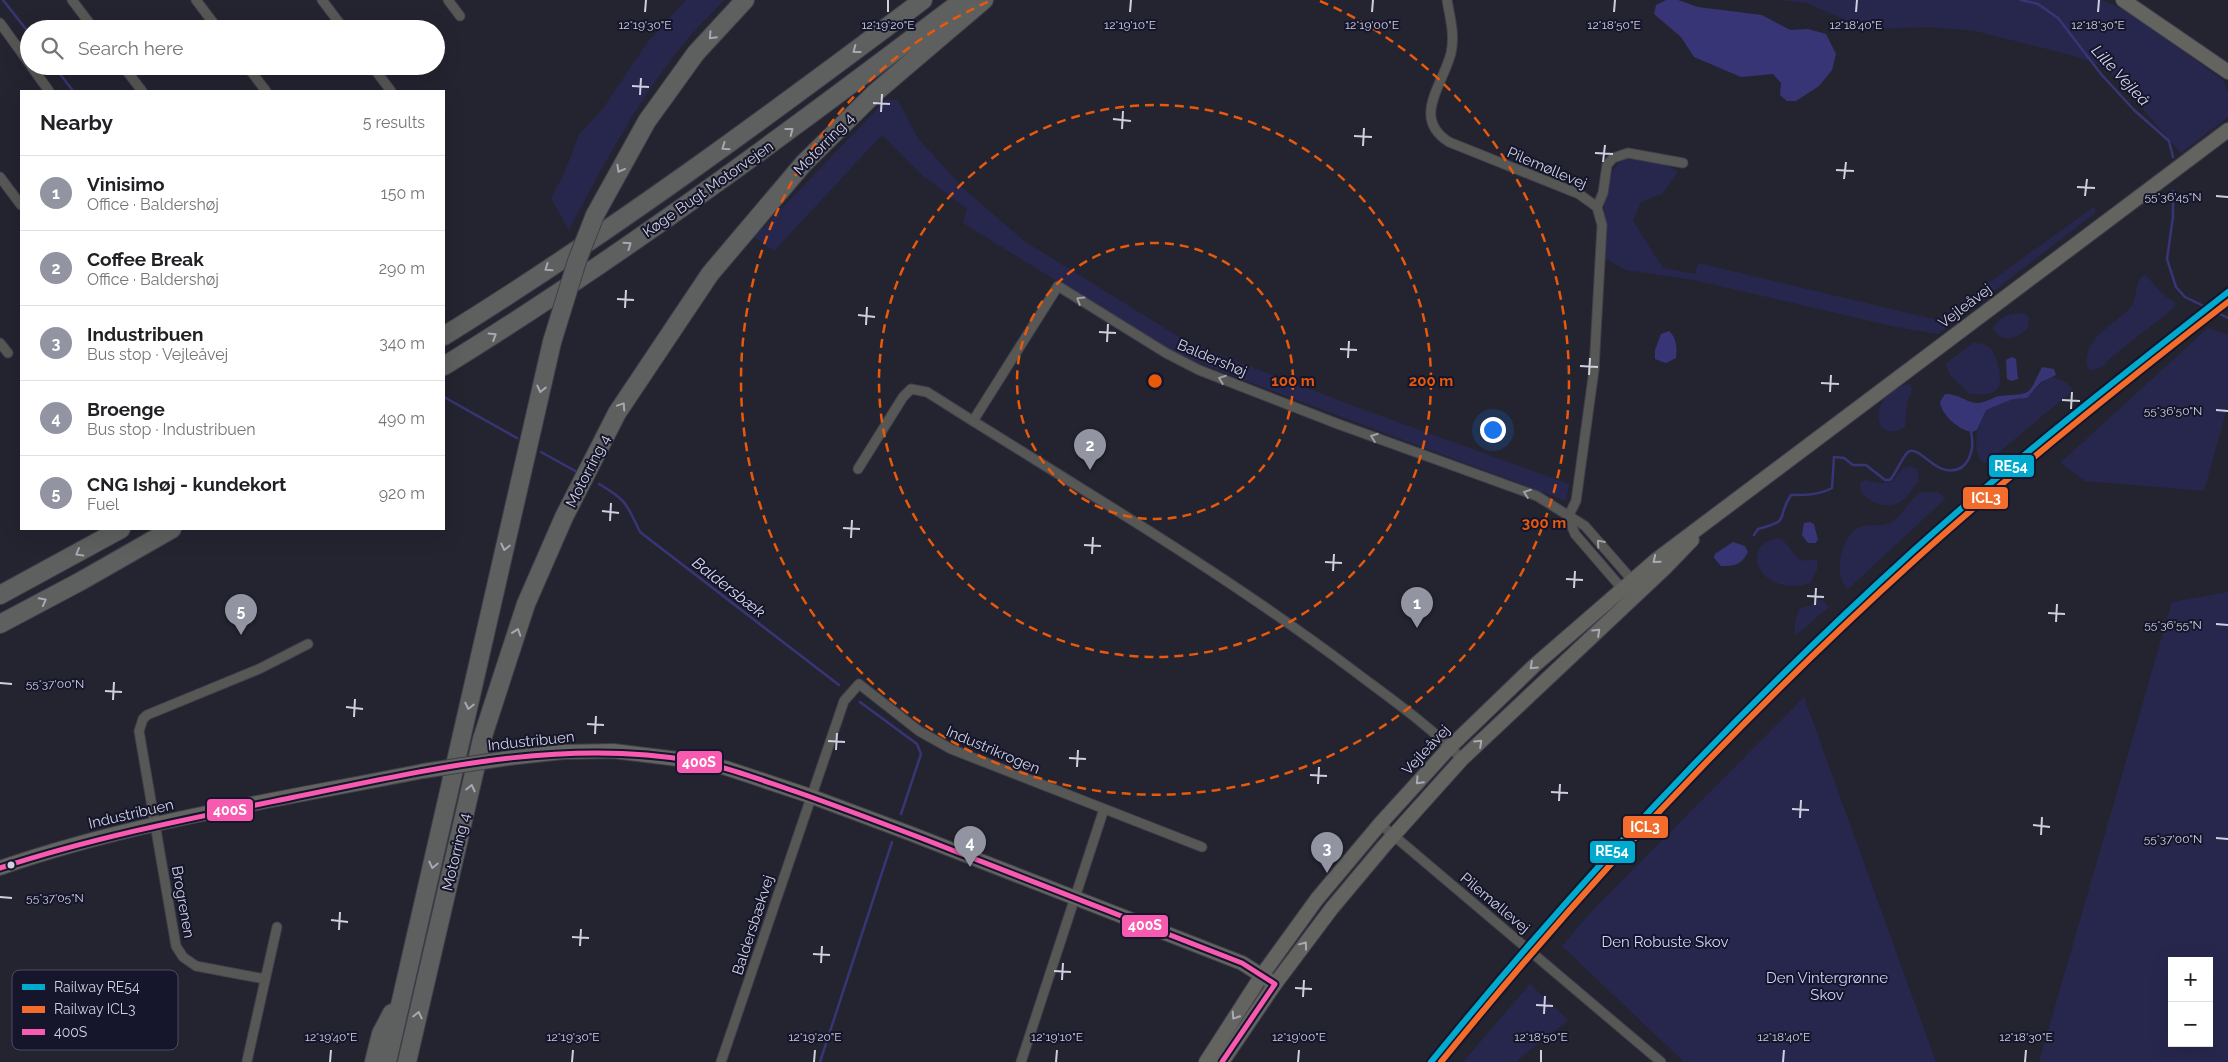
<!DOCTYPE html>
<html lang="en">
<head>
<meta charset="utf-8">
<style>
  body { margin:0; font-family:Raleway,sans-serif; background:#f2f2f2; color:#202124 }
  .controls { position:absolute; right:15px; bottom:15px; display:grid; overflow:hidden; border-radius:0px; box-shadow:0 5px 20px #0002 }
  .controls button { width:45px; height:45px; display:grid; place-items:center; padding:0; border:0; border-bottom:1px solid #e0e0e0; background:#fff; color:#202124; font:25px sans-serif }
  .you { position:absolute; left:1492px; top:429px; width:18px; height:18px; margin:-12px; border:4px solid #fff; border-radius:50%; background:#1a73e8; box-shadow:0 0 0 8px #1a73e833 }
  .badge { display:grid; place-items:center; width:32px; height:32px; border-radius:50%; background:#9294a2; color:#fff; font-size:16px; font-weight:700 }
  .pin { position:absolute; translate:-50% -41px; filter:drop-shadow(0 1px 2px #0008) }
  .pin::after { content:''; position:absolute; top:26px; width:18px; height:15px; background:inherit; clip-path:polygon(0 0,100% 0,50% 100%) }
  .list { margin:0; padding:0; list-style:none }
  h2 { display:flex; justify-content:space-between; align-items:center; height:65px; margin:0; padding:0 20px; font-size:21px }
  h2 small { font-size:16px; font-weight:400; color:#757577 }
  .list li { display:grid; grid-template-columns:32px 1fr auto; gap:15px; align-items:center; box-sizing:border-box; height:75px; padding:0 20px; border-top:1px solid #e0e0e0 }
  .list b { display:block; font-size:19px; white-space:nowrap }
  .list p { margin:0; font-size:16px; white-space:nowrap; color:#757577 }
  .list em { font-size:16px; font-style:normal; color:#757577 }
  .icon { flex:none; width:28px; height:28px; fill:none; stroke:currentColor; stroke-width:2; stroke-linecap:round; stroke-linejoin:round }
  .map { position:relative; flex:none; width:2228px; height:1062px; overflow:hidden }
  .search { position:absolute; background:#fff; box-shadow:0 5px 20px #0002; left:20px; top:20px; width:425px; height:55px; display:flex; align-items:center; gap:12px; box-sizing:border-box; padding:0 18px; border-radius:28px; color:#757577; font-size:19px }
  .panel { position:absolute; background:#fff; box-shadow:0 5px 20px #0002; left:20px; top:90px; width:425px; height:440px; border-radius:0px }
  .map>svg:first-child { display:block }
</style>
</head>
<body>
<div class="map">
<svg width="2228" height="1062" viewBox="0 0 2228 1062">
  <rect width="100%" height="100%" fill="#232430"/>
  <g fill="#27274e" fill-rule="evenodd">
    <path d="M686 0H724C713 12 701 24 690 36 641 94 604 163 569 230L551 198 563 176 580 133 602 110 647 43Z"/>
    <path d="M1779 0H2102L2131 13 2223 80 2228 92V117L2181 153 2107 68 2075 56 1975 31 1929 27 1866 29 1807 3Z"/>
    <path d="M887 99 898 100 917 137 962 187 1024 241 1189 343 1362 409 1569 484 1566 501 1193 361 1152 340 963 223 967 209 923 176 882 135 774 251 754 237Z"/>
    <path d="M1623 158 1667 165 1678 172 1662 194 1641 202 1633 221 1663 268 1695 274 1698 263 1933 319 1940 318 2095 206V213L1938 334 1896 327 1694 280 1626 270 1606 259C1605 227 1597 182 1623 158Z"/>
    <path d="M2145 275C2156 285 2160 295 2175 302V307L2110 358C2103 369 2083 378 2087 357 2090 333 2119 323 2132 305 2138 296 2134 279 2145 275Z"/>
    <path d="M2020 313 2027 315 2029 318 2028 328C2016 338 2003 345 1993 329 1999 317 2007 314 2020 313Z"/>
    <path d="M2208 328 2228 335V405L2204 491 2085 481 2060 463Z"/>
    <path d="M1973 343C1980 343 1986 344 1991 349 1997 357 2005 383 1996 390 1989 396 1978 394 1970 394L1951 376 1945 364Z"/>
    <path d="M2047 377C2057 377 2067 381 2072 389L2069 394 1986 463 1980 460C1972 441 1978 428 1986 410L2013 399 2027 398Z"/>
    <path d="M1910 384 1912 389 1907 403 1905 427C1872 448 1866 391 1910 384Z"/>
    <path d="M1910 466 1917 469 1919 481C1913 488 1907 499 1898 503 1884 510 1858 499 1860 483L1865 480 1879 483 1892 482 1903 468Z"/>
    <path d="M1922 492H1937L1946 498 1848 589C1833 577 1840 541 1855 530 1866 522 1881 528 1892 522 1903 515 1909 499 1922 492Z"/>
    <path d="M1778 538C1788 541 1790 552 1798 558 1804 563 1810 559 1817 560V570L1810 583C1763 599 1735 547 1778 538Z"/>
    <path d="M2228 592V1062H2039L2172 602ZM2172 961H2209V1043H2172Z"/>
    <path d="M1818 600H1822L1829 607 1796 635C1793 628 1796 615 1800 608L1809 606Z"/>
    <path d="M1804 697 1936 1062H1684L1562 946 1590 913Z"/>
    <path d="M1530 984 1568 1020 1519 1059 1518 1062H1463Z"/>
  </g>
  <g fill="#373576">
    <path d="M1666 0H1678L1698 7 1762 15 1790 30 1808 29 1826 34 1836 54 1832 70 1819 86 1796 101H1787L1780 95 1781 83 1773 74 1741 77 1694 57 1681 37 1654 14 1656 5Z"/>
    <path d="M1669 331C1677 338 1677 348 1676 358L1666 363 1655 359V350L1661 334Z"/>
    <path d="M2012 357 2016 359 2018 379 2012 381 2007 379 2006 360Z"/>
    <path d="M2042 367 2054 369 2056 375 2041 382 2027 398 2013 399 1986 410 1977 430 1972 432C1959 430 1942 416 1940 402L1945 394C1958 393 1967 403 1978 403 1985 403 1993 397 2000 396 2033 393 2027 397 2042 367Z"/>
    <path d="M1810 522 1814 524 1818 540 1815 543H1808L1802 535 1804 523Z"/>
    <path d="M1733 542 1745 546 1748 552C1741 565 1735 566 1721 566L1714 558 1715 554Z"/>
  </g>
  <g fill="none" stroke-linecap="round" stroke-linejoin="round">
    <g stroke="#373576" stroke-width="2.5">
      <path d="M3 0 29 33"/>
      <path d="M2021 0 2038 4 2058 18 2101 74 2134 110 2169 141 2173 157"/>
      <path d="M54 66 73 91"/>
      <path d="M2173 191V217L2167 259 2176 287 2185 297 2228 318"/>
      <path d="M444 397 517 438"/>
      <path d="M541 452 577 472"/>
      <path d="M599 484C627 500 627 505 640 532L839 685"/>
      <path d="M1754 535 1758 529C1793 520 1775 519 1791 495 1806 495 1819 495 1832 488L1834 457 1844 458 1853 465H1866L1885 480H1890C1896 474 1904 452 1910 451 1920 449 1932 468 1946 470 1969 474 1975 449 1971 432"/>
      <path d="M860 702 917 744 921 754 901 814"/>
      <path d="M820 1062 892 842"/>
    </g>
    <defs>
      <g id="street">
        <path d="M72 0 94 29"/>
        <path d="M196 0 218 29"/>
        <path d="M322 0 344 29"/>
        <path d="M448 0 460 16"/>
        <path d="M1447 0C1450 18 1455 34 1451 53 1443 85 1411 118 1449 142L1579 194 1597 207 1602 225 1594 370 1576 501 1568 517"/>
        <path d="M0 23 29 63"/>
        <path d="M31 66 49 91"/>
        <path d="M123 66 142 91"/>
        <path d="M247 66 266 91"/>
        <path d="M372 66 391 91"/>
        <path d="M0 177 21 205"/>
        <path d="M1597 207 1603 193 1607 165 1613 158 1628 153 1683 163"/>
        <path d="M0 343 8 353"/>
        <path d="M858 469 903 397 911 389 927 392 973 421"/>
        <path d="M1568 517 1575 534 1625 592"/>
        <path d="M1462 759C1429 725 1388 697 1350 668 1230 578 1101 501 973 421L1058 286 1166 353 1199 370 1338 424 1537 496 1585 526 1632 580V585"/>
        <path d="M1380 824 1661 1062"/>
        <path d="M265 979 196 966 183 957 176 946 139 731 143 719 147 715 259 669 308 644"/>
        <path d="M247 1061 277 927"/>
        <path d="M721 1062 844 701 859 684 919 731 951 749 1202 847"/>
        <path d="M1021 1062 1104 809"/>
      </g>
      <g id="secondary">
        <path d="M2123 0 2228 72"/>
        <path d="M509 758 563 752 613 751 694 761 726 768 810 796 909 833 1242 963 1275 984"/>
        <path d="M0 868C134 821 284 799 423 771"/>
        <path d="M1206 1062 1262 975 1317 899 1380 824 1450 747 1535 665 1656 560 2228 130"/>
        <path d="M1222 1062 1275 984 1332 908 1384 846 1462 759 1665 568 1692 540"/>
      </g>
      <g id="highway">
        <path d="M595 215 647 121 696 53 745 0"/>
        <path d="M444 336C610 233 767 117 923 0"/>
        <path d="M444 366C624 255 794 128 963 0"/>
        <path d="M0 595 121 529"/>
        <path d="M0 624 81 581 172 529"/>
        <path d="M374 1062 381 1034 392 1013"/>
        <path d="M387 1062 552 342"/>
        <path d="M407 1062 482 739 507 662 526 604 564 517 617 413 710 274 804 163 876 92 984 0"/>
      </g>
    </defs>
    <use href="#street" stroke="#3f404b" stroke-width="11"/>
    <use href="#secondary" stroke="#3f404b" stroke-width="16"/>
    <use href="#highway" stroke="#3f404b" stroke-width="20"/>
    <use href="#street" stroke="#575755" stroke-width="9"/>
    <use href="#secondary" stroke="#636360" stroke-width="14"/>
    <use href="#highway" stroke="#5e5f5f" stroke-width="18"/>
    <defs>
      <path id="secondary-bridge" d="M423 771 509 758"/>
      <path id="highway-bridge" d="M552 342 577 261 595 215"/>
    </defs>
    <use href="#secondary-bridge" stroke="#3f404b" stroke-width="16" stroke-linecap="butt"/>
    <use href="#highway-bridge" stroke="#3f404b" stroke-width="20" stroke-linecap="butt"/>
    <use href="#secondary-bridge" stroke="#636360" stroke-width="14"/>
    <use href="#highway-bridge" stroke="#5e5f5f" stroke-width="18"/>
    <defs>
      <path id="bus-1" d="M0 868C95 837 192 818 290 798 423 771 558 737 694 761 728 767 761 780 794 791 837 806 879 822 921 838 1028 880 1135 922 1242 963L1275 984 1222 1062"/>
    </defs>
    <use href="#bus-1" stroke="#15152b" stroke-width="9"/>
    <use href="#bus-1" stroke="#f75aaf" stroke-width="5"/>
    <defs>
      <path id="rail-1" d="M1431 1062C1579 880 1739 709 1913 551 2014 460 2121 376 2228 292"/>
      <path id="rail-2" d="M1441 1062C1587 882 1745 714 1917 558 2017 468 2122 384 2228 302"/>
    </defs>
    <use href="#rail-1" stroke="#15152b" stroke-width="10"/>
    <use href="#rail-2" stroke="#15152b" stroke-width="10"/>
    <use href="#rail-1" stroke="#00a9ce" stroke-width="6"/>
    <use href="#rail-2" stroke="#f36c2b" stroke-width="6"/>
  </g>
  <defs><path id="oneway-chevron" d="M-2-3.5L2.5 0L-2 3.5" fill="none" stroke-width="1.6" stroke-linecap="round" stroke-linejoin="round" transform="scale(1.25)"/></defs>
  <g stroke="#a7a8b2">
    <use href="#oneway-chevron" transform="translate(712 36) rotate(133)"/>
    <use href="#oneway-chevron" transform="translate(856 50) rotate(143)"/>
    <use href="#oneway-chevron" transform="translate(790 131) rotate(-37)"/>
    <use href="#oneway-chevron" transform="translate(725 147) rotate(145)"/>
    <use href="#oneway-chevron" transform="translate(620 169) rotate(119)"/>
    <use href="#oneway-chevron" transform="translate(628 245) rotate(-35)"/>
    <use href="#oneway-chevron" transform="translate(548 268) rotate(146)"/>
    <use href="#oneway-chevron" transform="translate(493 336) rotate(-32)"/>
    <use href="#oneway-chevron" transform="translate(541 389) rotate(103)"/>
    <use href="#oneway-chevron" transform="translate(622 406) rotate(-56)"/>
    <use href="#oneway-chevron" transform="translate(505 547) rotate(103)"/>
    <use href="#oneway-chevron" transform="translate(79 553) rotate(150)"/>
    <use href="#oneway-chevron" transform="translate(43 601) rotate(-28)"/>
    <use href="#oneway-chevron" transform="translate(517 632) rotate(-71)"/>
    <use href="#oneway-chevron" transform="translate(469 706) rotate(103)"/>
    <use href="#oneway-chevron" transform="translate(471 788) rotate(-77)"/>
    <use href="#oneway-chevron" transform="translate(433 865) rotate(103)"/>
    <use href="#oneway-chevron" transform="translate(418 1015) rotate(-77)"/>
  </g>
  <g stroke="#9ea0a8">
    <use href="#oneway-chevron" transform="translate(1080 300) rotate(-148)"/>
    <use href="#oneway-chevron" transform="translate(1222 379) rotate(-159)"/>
    <use href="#oneway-chevron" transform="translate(1374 437) rotate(-160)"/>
    <use href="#oneway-chevron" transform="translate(1527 493) rotate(-160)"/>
    <use href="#oneway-chevron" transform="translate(1600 543) rotate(-131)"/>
  </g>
  <g stroke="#a9aab3">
    <use href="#oneway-chevron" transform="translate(1656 560) rotate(141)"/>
    <use href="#oneway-chevron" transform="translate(1597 632) rotate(-43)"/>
    <use href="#oneway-chevron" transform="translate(1533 666) rotate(137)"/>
    <use href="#oneway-chevron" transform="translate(1479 743) rotate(-43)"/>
    <use href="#oneway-chevron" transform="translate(1419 781) rotate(133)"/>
    <use href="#oneway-chevron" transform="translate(1304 945) rotate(-53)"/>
    <use href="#oneway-chevron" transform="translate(1235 1016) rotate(123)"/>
  </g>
  <path fill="none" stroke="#ced0df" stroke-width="2" d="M645 12 646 0M888 12V0M1130 12 1131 0M1372 12 1373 0M1614 12 1615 0M1856 12 1857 0M2098 12 2099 0M632 86 649 87M640 95 641 78M873 103 890 104M881 112 882 94M1113 119 1131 121M1122 129 1123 111M1354 136 1372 137M1363 146 1364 128M1595 153 1613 154M1603 162 1605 145M1836 170 1854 171M1844 179 1846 162M2077 187 2095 188M2085 196 2087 179M2216 196 2228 197M617 299 634 300M625 308 626 290M858 315 875 317M866 325 867 307M1099 332 1116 333M1107 342 1108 324M1340 349 1357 350M1348 358 1349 341M1580 366 1598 367M1589 375 1590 358M1821 383 1839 384M1830 392 1831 375M2062 400 2080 401M2071 409 2072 392M2216 410 2228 411M602 511 619 513M610 521 611 503M843 528 860 529M851 538 852 520M1084 545 1101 546M1092 554 1093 537M1325 562 1342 563M1333 571 1334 554M1566 579 1583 580M1574 588 1575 571M1807 596 1824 597M1815 605 1816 588M2048 613 2065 614M2056 622 2057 604M2216 624 2228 625M0 683 12 684M105 691 122 692M113 700 114 682M346 707 363 709M354 717 355 699M587 724 604 725M595 734 596 716M828 741 845 742M836 750 837 733M1069 758 1086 759M1077 767 1078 750M1310 775 1327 776M1318 784 1319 767M1551 792 1568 793M1559 801 1560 784M1792 809 1809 810M1800 818 1801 800M2033 825 2050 827M2041 835 2042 817M2216 838 2228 839M0 897 12 898M331 920 348 922M339 930 340 912M572 937 589 938M580 946 581 929M813 954 830 955M821 963 822 946M1054 971 1071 972M1062 980 1063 963M1295 988 1312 989M1303 997 1304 980M1536 1005 1553 1006M1544 1014 1545 996M330 1062 331 1050M572 1062 573 1050M814 1062 815 1050M1056 1062 1057 1050M1298 1062 1299 1050M1541 1062V1050M1783 1062 1784 1050M2025 1062 2026 1050"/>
  <g fill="none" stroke="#e8590c" stroke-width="2.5" stroke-dasharray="9 6">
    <circle cx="1155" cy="381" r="138"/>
    <circle cx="1155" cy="381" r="276"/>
    <path d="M1320 1A414 414 0 1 1 990 1"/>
  </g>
  <circle fill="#ced0df" stroke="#15152b" stroke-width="2" cx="11" cy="865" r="4.5"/>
  <g text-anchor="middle" stroke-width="4" stroke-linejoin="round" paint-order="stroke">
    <g font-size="15" fill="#ced0df" stroke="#15152b">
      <text transform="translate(824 144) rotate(-46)" y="5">Motorring 4</text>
      <text transform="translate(1547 168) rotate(23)" y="5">Pilemøllevej</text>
      <text transform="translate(708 189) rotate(-35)" y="5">Køge Bugt Motorvejen</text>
      <text transform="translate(1965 306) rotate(-37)" y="5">Vejleåvej</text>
      <text transform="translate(1212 358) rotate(23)" y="5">Baldershøj</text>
      <text transform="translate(588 471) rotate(-63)" y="5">Motorring 4</text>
      <text transform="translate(531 741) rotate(-6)" y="5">Industribuen</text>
      <text transform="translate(993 750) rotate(23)" y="5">Industrikrogen</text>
      <text transform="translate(1426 750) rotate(-47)" y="5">Vejleåvej</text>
      <text transform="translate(131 814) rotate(-13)" y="5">Industribuen</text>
      <text transform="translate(456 852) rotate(-77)" y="5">Motorring 4</text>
      <text transform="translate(183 902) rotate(80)" y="5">Brogrenen</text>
      <text transform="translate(1495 903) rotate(40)" y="5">Pilemøllevej</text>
      <text transform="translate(753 925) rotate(-72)" y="5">Baldersbækvej</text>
    </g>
    <g font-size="15" fill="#d0d4fe" stroke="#15152b">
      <text x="1665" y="947">Den Robuste Skov</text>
      <text x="1827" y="983">Den Vintergrønne<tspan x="1827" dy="17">Skov</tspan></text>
    </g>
    <g font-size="16" font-style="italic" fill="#d8dbf0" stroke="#15152b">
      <text transform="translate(2121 75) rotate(47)" y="6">Lille Vejleå</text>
      <text transform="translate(729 587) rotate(38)" y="6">Baldersbæk</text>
    </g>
  </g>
  <rect x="12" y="970" width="166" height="80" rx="8" fill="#15152b" stroke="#4c4d61" stroke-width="1"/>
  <rect x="22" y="984" width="23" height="6" fill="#00a9ce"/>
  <rect x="22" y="1006" width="23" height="7" fill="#f36c2b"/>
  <rect x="22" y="1029" width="23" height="6" fill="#f75aaf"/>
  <g font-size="14" fill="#ced0df">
    <text x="54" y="992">Railway RE54</text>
    <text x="54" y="1014">Railway ICL3</text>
    <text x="54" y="1037">400S</text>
  </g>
  <g font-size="12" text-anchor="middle" fill="#ced0df" stroke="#15152b" stroke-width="4" stroke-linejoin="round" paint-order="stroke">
    <text x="645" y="29">12°19'30"E</text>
    <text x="888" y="29">12°19'20"E</text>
    <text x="1130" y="29">12°19'10"E</text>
    <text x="1372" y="29">12°19'00"E</text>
    <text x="1614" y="29">12°18'50"E</text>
    <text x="1856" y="29">12°18'40"E</text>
    <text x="2098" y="29">12°18'30"E</text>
    <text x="2173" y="201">55°36'45"N</text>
    <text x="2173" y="415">55°36'50"N</text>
    <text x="2173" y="629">55°36'55"N</text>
    <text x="55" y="688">55°37'00"N</text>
    <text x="2173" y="843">55°37'00"N</text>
    <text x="55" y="902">55°37'05"N</text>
    <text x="331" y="1041">12°19'40"E</text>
    <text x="573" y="1041">12°19'30"E</text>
    <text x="815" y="1041">12°19'20"E</text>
    <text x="1057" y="1041">12°19'10"E</text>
    <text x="1299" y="1041">12°19'00"E</text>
    <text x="1541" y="1041">12°18'50"E</text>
    <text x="1784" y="1041">12°18'40"E</text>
    <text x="2026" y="1041">12°18'30"E</text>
  </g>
  <circle cx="1155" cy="381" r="8" fill="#e8590c" stroke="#15152b" stroke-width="2.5"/>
  <g font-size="15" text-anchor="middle" font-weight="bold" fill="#e8590c" stroke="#15152b" stroke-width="4" stroke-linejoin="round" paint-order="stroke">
    <text x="1293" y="386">100 m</text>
    <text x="1431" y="386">200 m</text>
    <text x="1544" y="528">300 m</text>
  </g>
  <g stroke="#15152b" stroke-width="2">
    <rect x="1988" y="454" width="47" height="24" rx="5" fill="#00a9ce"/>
    <rect x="1962" y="486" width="47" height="24" rx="5" fill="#f36c2b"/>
    <rect x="676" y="750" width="47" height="24" rx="5" fill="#f75aaf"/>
    <rect x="206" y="798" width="48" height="24" rx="5" fill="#f75aaf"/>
    <rect x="1622" y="815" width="47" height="24" rx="5" fill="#f36c2b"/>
    <rect x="1589" y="840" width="47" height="24" rx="5" fill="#00a9ce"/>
    <rect x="1121" y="914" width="48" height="24" rx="5" fill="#f75aaf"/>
  </g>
  <g font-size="14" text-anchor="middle" font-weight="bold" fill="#fff">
    <text x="2011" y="471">RE54</text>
    <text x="1986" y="503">ICL3</text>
    <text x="699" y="767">400S</text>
    <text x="230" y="815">400S</text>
    <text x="1645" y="832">ICL3</text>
    <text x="1612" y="856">RE54</text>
    <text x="1145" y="930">400S</text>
  </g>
</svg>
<div class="controls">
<button>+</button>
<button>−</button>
</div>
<div class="you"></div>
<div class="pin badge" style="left:1417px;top:628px">1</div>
<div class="pin badge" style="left:1090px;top:470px">2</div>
<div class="pin badge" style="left:1327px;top:873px">3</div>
<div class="pin badge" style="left:970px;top:867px">4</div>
<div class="pin badge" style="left:241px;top:635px">5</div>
<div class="search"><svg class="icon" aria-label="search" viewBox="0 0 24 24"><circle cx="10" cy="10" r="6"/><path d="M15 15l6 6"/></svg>Search here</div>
<section class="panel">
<h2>Nearby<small>5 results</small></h2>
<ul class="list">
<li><span class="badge">1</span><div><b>Vinisimo</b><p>Office · Baldershøj</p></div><em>150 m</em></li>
<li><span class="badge">2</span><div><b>Coffee Break</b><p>Office · Baldershøj</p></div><em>290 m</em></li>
<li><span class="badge">3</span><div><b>Industribuen</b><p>Bus stop · Vejleåvej</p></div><em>340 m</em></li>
<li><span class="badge">4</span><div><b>Broenge</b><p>Bus stop · Industribuen</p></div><em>490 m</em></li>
<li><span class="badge">5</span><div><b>CNG Ishøj - kundekort</b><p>Fuel</p></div><em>920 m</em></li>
</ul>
</section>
</div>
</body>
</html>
